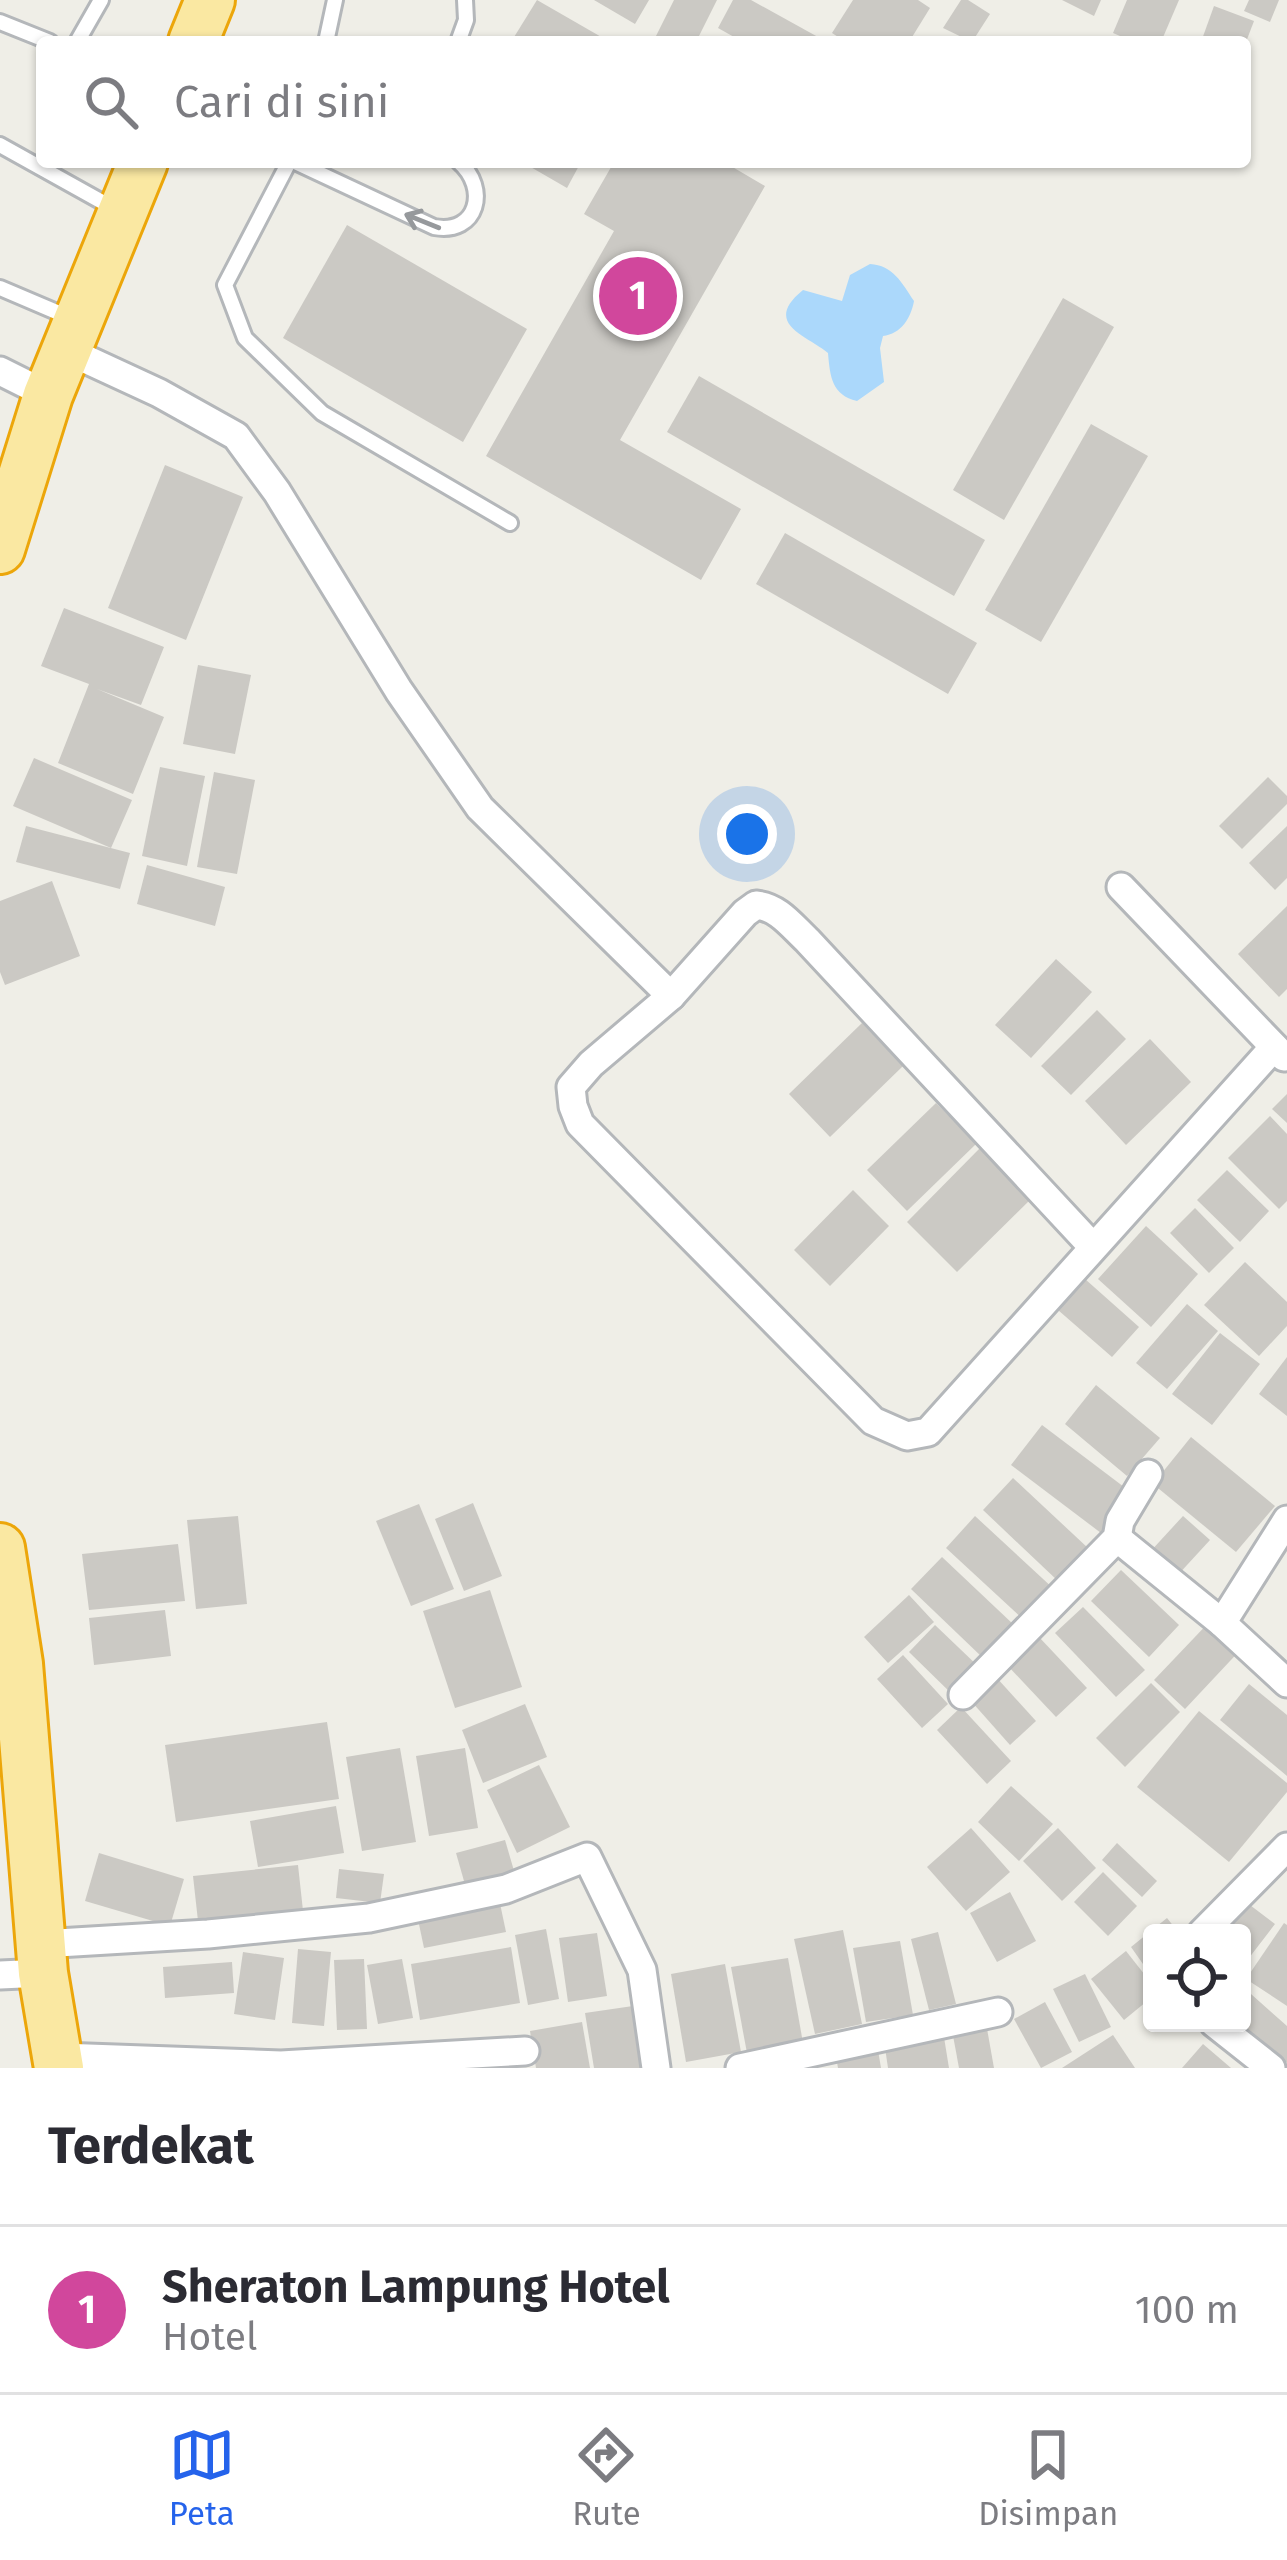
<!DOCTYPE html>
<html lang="id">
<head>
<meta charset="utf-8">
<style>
  body { margin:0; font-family:"Fira Sans",sans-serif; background:#f2f2f3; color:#2b2b33 }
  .controls { position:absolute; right:36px; bottom:36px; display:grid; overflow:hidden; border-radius:12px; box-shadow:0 3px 9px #0004 }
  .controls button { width:108px; height:108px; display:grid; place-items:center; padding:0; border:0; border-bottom:3px solid #e1e1e2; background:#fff; color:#2b2b33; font:60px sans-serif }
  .you { position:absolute; left:747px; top:834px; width:42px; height:42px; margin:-30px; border:9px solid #fff; border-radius:50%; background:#1a73e8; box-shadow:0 0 0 18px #1a73e833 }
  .badge { display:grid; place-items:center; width:78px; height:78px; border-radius:50%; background:#2563eb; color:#fff; font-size:39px; font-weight:700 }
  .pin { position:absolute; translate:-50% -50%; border:6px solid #fff; box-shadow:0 3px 12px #0006 }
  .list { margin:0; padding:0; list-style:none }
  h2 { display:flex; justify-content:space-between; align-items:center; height:156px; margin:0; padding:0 48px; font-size:51px }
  h2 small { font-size:39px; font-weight:400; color:#7c7c81 }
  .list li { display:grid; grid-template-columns:78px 1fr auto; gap:36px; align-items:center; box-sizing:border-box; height:168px; padding:0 48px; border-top:3px solid #e1e1e2 }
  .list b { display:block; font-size:45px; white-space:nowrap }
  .list p { margin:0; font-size:39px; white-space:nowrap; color:#7c7c81 }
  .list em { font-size:39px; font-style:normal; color:#7c7c81 }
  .icon { flex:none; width:66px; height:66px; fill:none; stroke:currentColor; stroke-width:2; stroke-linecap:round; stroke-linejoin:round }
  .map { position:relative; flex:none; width:1287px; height:2068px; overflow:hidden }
  .search { position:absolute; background:#fff; box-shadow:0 3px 9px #0004; left:36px; right:36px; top:36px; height:132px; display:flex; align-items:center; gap:30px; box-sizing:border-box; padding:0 42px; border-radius:12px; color:#7c7c81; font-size:45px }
  .sheet { height:324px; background:#fff }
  nav { display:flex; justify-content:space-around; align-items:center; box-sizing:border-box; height:168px; border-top:3px solid #e1e1e2; background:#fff; font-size:33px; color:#7c7c81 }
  nav a { display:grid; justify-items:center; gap:6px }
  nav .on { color:#2563eb }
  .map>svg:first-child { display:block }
</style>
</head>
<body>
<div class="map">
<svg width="1287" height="2068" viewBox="0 0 1287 2068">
  <rect width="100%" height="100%" fill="#efeee7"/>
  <path fill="#abd8fb" d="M870 264C893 265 902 283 914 301 911 318 901 334 883 336L880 348 884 382 857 401C832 395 830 377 828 353 808 336 761 324 803 290L842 301 850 275Z"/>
  <g fill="#cbc9c4">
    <path d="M537 0 610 42H511Z"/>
    <path d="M594 0H649L635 24Z"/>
    <path d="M674 0H717L696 42 654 40Z"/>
    <path d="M733 0H751L827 42H743L718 28Z"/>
    <path d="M853 0H918L930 8 909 42H846L832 33Z"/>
    <path d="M961 0H968L990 14 972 42 943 28Z"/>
    <path d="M1062 0H1101L1094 16Z"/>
    <path d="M1127 0H1179L1161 42H1134L1113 33Z"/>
    <path d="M1249 0H1279L1270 22 1244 11Z"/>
    <path d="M1214 6 1254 21 1246 42H1201Z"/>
    <path d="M522 162H581L567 188Z"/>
    <path d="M614 162H724L765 186 620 440 741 509 701 580 486 456 614 231 584 214Z"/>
    <path d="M347 225 527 329 463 442 283 338Z"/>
    <path d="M1063 298 1114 327 1004 520 953 490Z"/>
    <path d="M699 376 985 540 954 596 667 432Z"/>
    <path d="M1091 424 1148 456 1041 642 985 610Z"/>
    <path d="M165 465 243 497 186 640 108 608Z"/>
    <path d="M785 533 977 643 948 694 756 584Z"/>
    <path d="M64 608 164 647 141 705 97 689 164 717 133 794 58 763 89 684 41 666Z"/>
    <path d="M198 665 251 675 235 754 183 744Z"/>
    <path d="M34 758 132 800 111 848 13 806Z"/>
    <path d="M160 767 205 776 187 866 142 856Z"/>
    <path d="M214 772 255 780 237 874 197 867Z"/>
    <path d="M1268 777 1287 796V804L1242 849 1219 826Z"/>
    <path d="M26 826 130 853 120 889 16 862Z"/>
    <path d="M1287 826V878L1275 890 1249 863Z"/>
    <path d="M147 865 225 887 215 926 137 904Z"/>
    <path d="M52 881 80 956 5 985 0 972V901Z"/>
    <path d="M1287 906V989L1279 997 1238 954Z"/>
    <path d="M1056 959 1092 992 1031 1058 995 1025Z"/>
    <path d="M1097 1010 1126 1039 1071 1095 1041 1066Z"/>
    <path d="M862 1023 903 1066 830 1137 789 1094Z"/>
    <path d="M1150 1039 1191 1082 1126 1145 1085 1101Z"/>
    <path d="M1287 1094V1123L1272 1109Z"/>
    <path d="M936 1103 976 1144 907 1211 867 1170Z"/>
    <path d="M1270 1116 1287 1134V1201L1279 1209 1228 1158Z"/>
    <path d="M981 1147 1032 1198 957 1272 907 1222Z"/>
    <path d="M1227 1170 1269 1211 1240 1242 1197 1200Z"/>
    <path d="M853 1190 889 1226 830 1286 794 1250Z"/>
    <path d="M1195 1208 1234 1248 1209 1273 1170 1233Z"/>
    <path d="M1146 1226 1198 1274 1151 1327 1098 1279Z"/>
    <path d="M1245 1262 1287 1302V1326L1259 1356 1204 1305Z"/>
    <path d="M1085 1279 1139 1327 1112 1357 1058 1310Z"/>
    <path d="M1187 1304 1218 1331 1167 1389 1136 1363Z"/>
    <path d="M1220 1333 1260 1364 1212 1425 1172 1394Z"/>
    <path d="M1287 1357V1416L1259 1394Z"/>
    <path d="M1096 1385 1160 1438 1127 1476 1065 1424Z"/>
    <path d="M1042 1425 1132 1493 1101 1533 1011 1465Z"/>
    <path d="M1191 1437 1275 1506 1236 1552 1153 1484Z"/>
    <path d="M1013 1478 1088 1548 1058 1581 983 1510Z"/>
    <path d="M473 1503 502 1576 464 1591 435 1519Z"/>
    <path d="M419 1504 454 1589 411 1606 376 1521Z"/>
    <path d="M238 1516 247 1604 196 1609 187 1520Z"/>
    <path d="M975 1516 1055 1590 1026 1622 946 1548Z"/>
    <path d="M1183 1516 1210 1540 1176 1577 1149 1553Z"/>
    <path d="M178 1544 185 1601 89 1610 82 1554Z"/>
    <path d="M942 1557 1014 1625 982 1657 911 1589Z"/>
    <path d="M1121 1570 1179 1625 1149 1657 1091 1601Z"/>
    <path d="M490 1590 522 1687 455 1708 423 1611Z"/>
    <path d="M909 1595 934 1622 888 1663 864 1637Z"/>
    <path d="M1083 1607 1145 1670 1116 1697 1055 1633Z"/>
    <path d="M165 1610 171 1656 94 1665 89 1618Z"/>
    <path d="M1214 1617 1245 1645 1185 1709 1154 1680Z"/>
    <path d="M935 1625 981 1669 955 1697 909 1652Z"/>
    <path d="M1039 1637 1087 1688 1056 1717 1008 1666Z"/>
    <path d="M903 1655 948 1704 922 1728 877 1679Z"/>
    <path d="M996 1677 1036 1721 1010 1745 971 1701Z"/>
    <path d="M1151 1683 1180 1712 1125 1767 1096 1738Z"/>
    <path d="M1249 1684 1287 1715V1776L1220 1720Z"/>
    <path d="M525 1704 547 1757 483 1783 462 1730Z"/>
    <path d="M961 1707 1011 1761 987 1784 937 1730Z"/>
    <path d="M1199 1711 1287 1783V1792L1229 1862 1137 1787Z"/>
    <path d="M327 1722 339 1799 176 1822 165 1745Z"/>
    <path d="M400 1748 416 1842 362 1851 346 1757Z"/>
    <path d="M465 1748 478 1828 429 1836 416 1756Z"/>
    <path d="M539 1765 570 1827 517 1853 487 1790Z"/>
    <path d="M1011 1786 1053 1824 1019 1861 978 1822Z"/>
    <path d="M336 1806 344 1853 258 1867 250 1821Z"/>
    <path d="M971 1828 1010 1872 966 1911 927 1867Z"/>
    <path d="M1058 1828 1096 1868 1062 1901 1023 1861Z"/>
    <path d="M505 1840 517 1881 468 1895 456 1853Z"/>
    <path d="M1117 1843 1157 1881 1142 1897 1102 1860Z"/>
    <path d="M99 1853 184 1879 170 1926 85 1901Z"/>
    <path d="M298 1865 304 1920 199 1930 193 1876Z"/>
    <path d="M339 1869 384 1874 380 1903 336 1898Z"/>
    <path d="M1103 1872 1137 1906 1108 1936 1074 1902Z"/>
    <path d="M1010 1892 1036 1941 997 1962 970 1913Z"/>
    <path d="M498 1894 506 1932 424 1948 416 1910Z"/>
    <path d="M1246 1902 1275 1924 1242 1967V1933H1223Z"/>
    <path d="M1167 1918 1179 1933H1152V1957L1143 1964 1131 1947Z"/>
    <path d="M1284 1923 1287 1925V2006L1246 1979Z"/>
    <path d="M546 1929 559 1999 528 2005 515 1935Z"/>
    <path d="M843 1930 862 2024 815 2034 794 1939Z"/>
    <path d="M938 1932 956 2004 929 2010 911 1939Z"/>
    <path d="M597 1933 607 1996 568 2002 559 1938Z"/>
    <path d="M900 1941 913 2015 866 2022 853 1948Z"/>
    <path d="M511 1947 520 2003 420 2020 411 1964Z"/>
    <path d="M298 1949 331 1952 324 2026 292 2023Z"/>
    <path d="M1126 1951 1152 1984V1997L1124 2020 1091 1979Z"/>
    <path d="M243 1952 284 1958 275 2020 234 2014Z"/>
    <path d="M788 1958 803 2043 747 2053 731 1967Z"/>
    <path d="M364 1959 367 2029 337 2030 334 1960Z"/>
    <path d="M402 1959 413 2018 378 2024 367 1965Z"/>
    <path d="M232 1962 234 1993 165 1998 163 1967Z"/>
    <path d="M725 1964 741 2052 686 2062 671 1974Z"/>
    <path d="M1085 1974 1111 2027 1079 2042 1053 1989Z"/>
    <path d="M1242 1986 1287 2026V2062L1281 2068 1231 2023H1242Z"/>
    <path d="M1045 2002 1072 2052 1041 2068 1014 2019Z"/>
    <path d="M633 2006 644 2068H594L585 2013Z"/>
    <path d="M582 2022 590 2068H536L530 2031Z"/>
    <path d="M986 2023 994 2068H959L952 2030Z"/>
    <path d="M943 2031 949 2068H888L884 2041Z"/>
    <path d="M1113 2035 1135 2068H1062Z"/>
    <path d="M877 2044 881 2068H838L835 2051Z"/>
    <path d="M1203 2044 1231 2068H1182Z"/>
  </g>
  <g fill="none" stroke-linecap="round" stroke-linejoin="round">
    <defs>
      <g id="service">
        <path d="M0 22 50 42"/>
        <path d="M77 42 101 0"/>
        <path d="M326 42 335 0"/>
        <path d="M458 42 466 20 465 0"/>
        <path d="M0 145 113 208"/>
        <path d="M289 162 225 285 245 338 322 413 510 523"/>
        <path d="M295 162 434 227C478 235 489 188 459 162"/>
        <path d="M0 288 73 319"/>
      </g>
      <g id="minor">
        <path d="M66 350 159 393 236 436 277 492 399 691 480 808 671 996"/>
        <path d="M0 371 48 395"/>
        <path d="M1121 887 1284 1057"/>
        <path d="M1092 1246 807 940C791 925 778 907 756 905L745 913 671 996 591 1064 571 1087 573 1106 580 1124 873 1421 907 1436 928 1432 1274 1047"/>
        <path d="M1287 1520 1222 1623 1287 1683"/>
        <path d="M1117 1538 1222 1623"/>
        <path d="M963 1695 1117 1538 1120 1521 1148 1474"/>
        <path d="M1202 1933 1287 1847"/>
        <path d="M41 1944 208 1934 369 1918 506 1889 587 1857 642 1970 656 2068"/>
        <path d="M0 1975 43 1973"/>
        <path d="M1214 2023 1271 2068"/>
        <path d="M60 2057 281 2065 525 2051"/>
        <path d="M740 2068 998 2012"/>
      </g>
      <g id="trunk">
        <path d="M193 42 210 0"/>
        <path d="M0 549 48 395 143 162"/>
        <path d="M0 1548 18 1664 43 1973 59 2068"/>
      </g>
    </defs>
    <use href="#service" stroke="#b4b7ba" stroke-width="20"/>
    <use href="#minor" stroke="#b4b7ba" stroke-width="33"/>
    <use href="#trunk" stroke="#eca60a" stroke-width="54"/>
    <use href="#service" stroke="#fff" stroke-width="14"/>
    <use href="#minor" stroke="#fff" stroke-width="27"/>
    <use href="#trunk" stroke="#fae8a2" stroke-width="48"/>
  </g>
  <defs><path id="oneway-shaft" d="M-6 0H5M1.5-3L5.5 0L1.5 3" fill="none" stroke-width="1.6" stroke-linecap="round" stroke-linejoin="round" transform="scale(3)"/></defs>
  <use stroke="#96999c" href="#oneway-shaft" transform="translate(422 221) rotate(-158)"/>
</svg>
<div class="controls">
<button><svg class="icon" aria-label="locate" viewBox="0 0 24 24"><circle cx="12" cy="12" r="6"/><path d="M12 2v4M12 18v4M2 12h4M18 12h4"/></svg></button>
</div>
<div class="you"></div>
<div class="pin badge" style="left:638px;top:296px;background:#d1479c">1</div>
<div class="search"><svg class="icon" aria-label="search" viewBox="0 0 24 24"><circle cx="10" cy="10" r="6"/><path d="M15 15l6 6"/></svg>Cari di sini</div>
</div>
<section class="sheet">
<h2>Terdekat<small></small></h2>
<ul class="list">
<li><span class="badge" style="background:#d1479c">1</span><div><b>Sheraton Lampung Hotel</b><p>Hotel</p></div><em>100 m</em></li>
</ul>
</section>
<nav>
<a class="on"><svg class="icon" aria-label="map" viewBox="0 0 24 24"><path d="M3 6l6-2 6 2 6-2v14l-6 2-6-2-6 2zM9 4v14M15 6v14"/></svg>Peta</a>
<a><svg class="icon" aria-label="directions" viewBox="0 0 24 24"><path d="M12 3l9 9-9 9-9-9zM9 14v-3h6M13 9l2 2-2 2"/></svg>Rute</a>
<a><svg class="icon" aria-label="saved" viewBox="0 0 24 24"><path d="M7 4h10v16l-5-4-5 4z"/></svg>Disimpan</a>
</nav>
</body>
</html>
